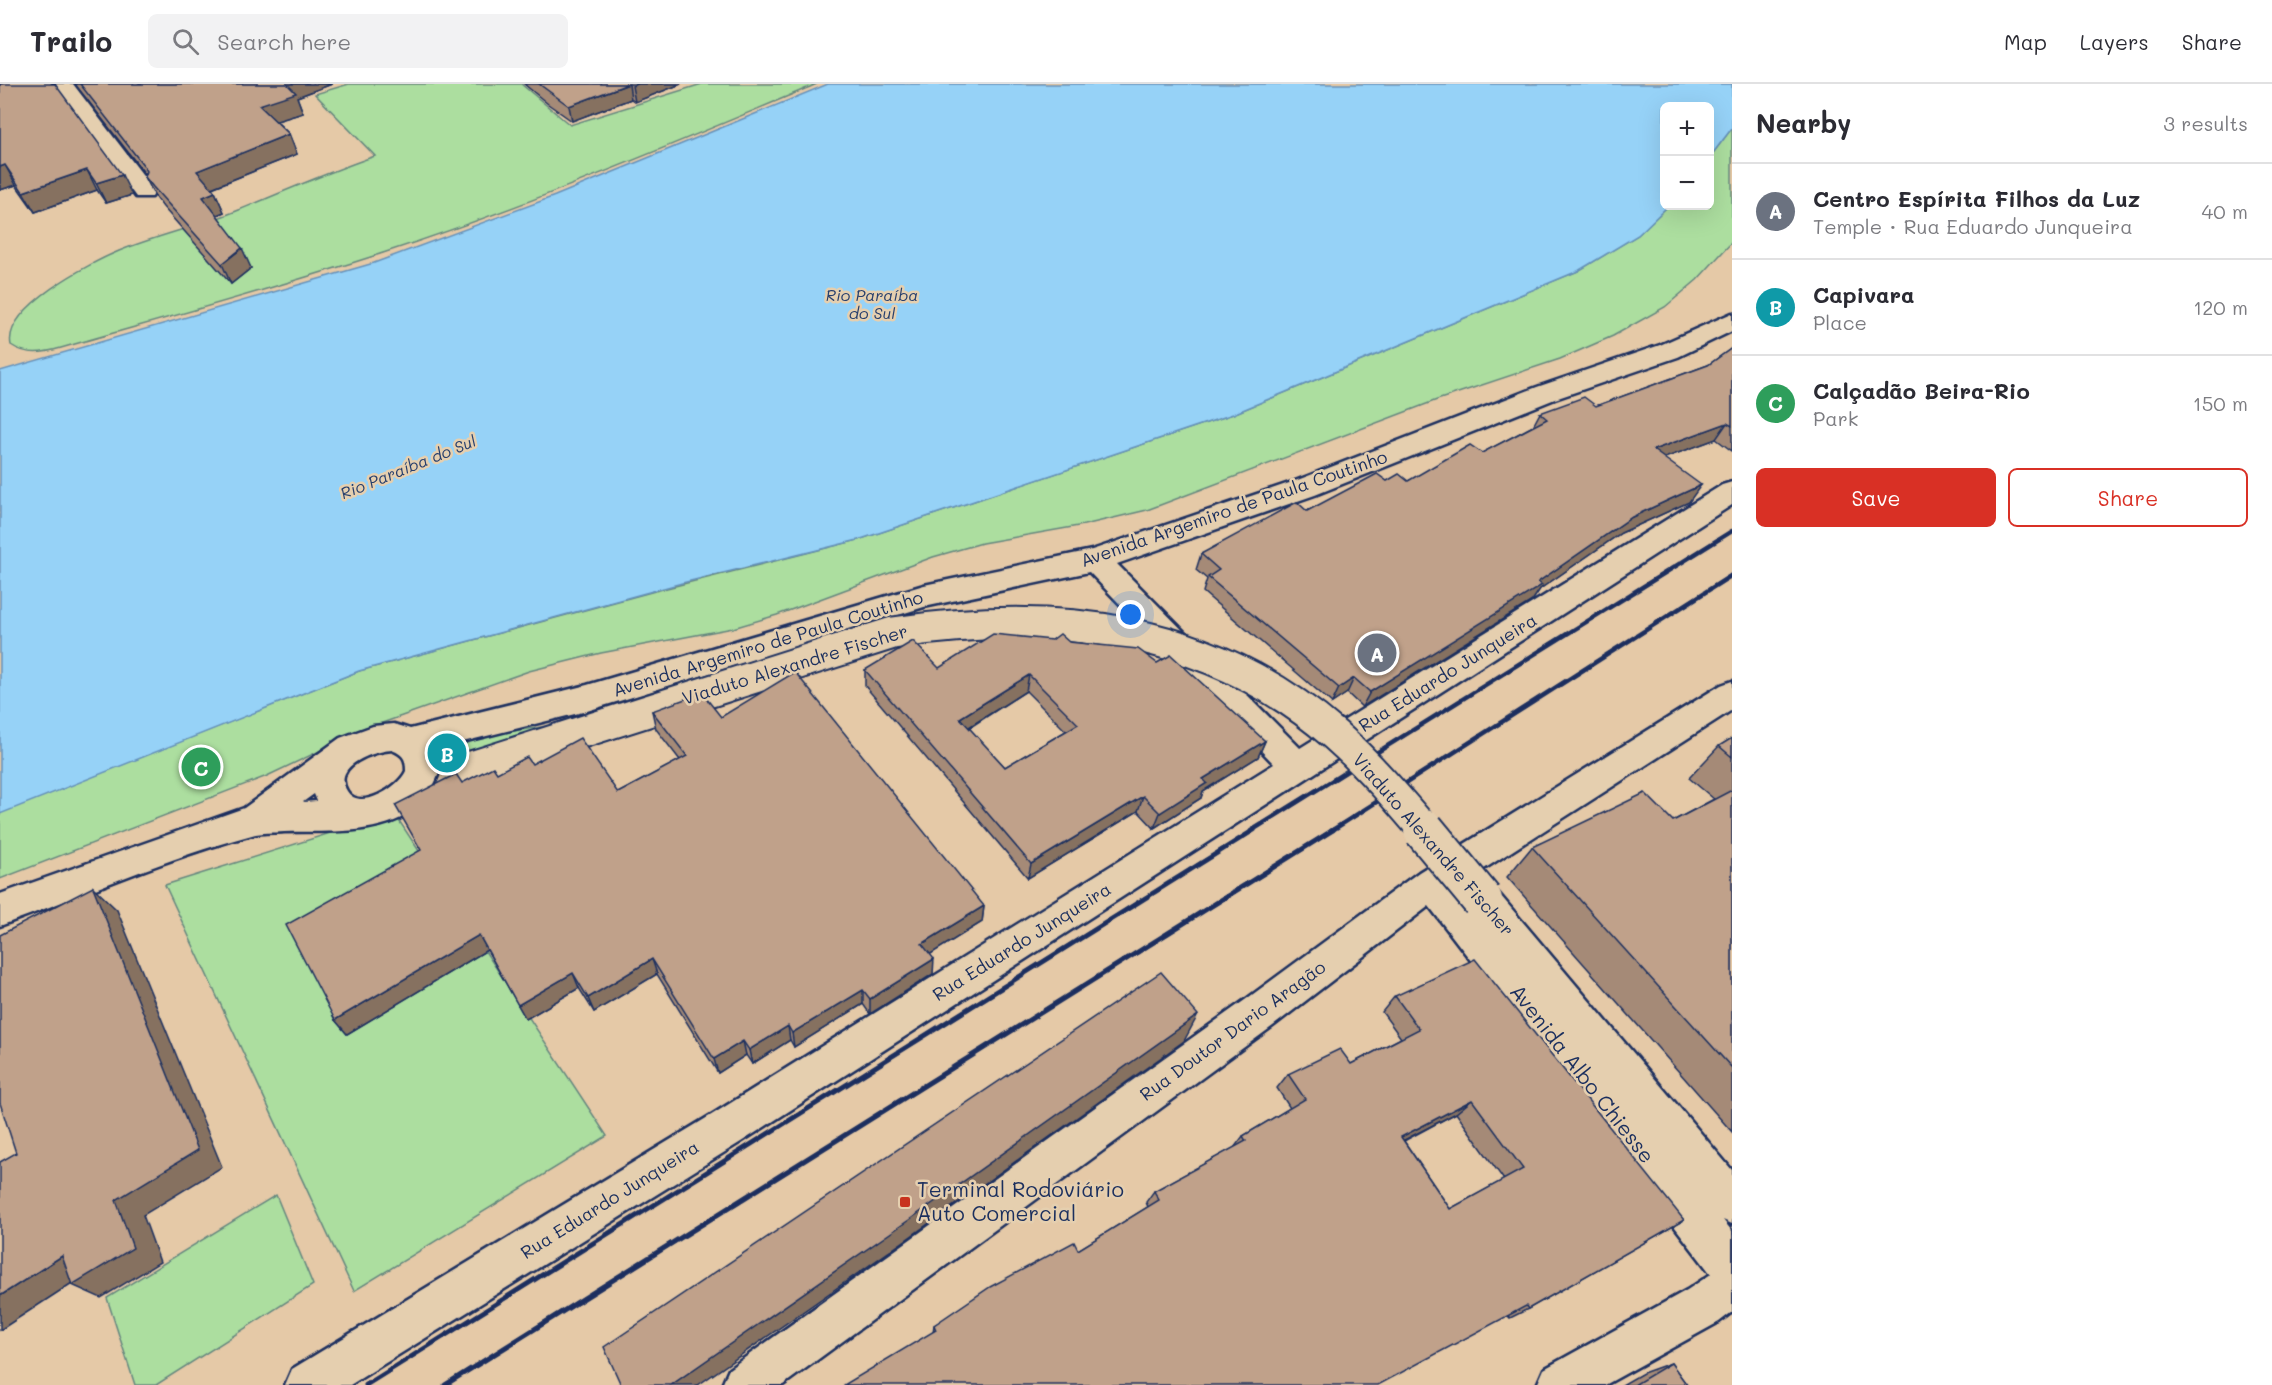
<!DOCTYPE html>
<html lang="en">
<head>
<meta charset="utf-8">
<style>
  body { margin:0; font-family:Mali,sans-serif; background:#f2f2f3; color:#2b2b33 }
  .controls { position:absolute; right:18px; top:18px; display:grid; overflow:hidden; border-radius:9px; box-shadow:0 6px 24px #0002 }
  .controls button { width:54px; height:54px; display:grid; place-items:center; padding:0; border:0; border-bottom:2px solid #e1e1e2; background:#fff; color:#2b2b33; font:30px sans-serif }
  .you { position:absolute; left:1131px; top:531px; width:21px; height:21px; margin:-15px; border:4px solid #fff; border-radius:50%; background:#1a73e8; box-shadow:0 0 0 9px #1a73e833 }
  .badge { display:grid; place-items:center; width:39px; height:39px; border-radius:50%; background:#d93025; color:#fff; font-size:20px; font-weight:700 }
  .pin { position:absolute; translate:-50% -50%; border:3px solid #fff; box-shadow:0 2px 6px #0006 }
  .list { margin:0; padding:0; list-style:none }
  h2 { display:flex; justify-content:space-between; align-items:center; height:78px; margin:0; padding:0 24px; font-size:26px }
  h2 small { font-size:20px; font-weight:400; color:#7c7c81 }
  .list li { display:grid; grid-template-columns:39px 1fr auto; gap:18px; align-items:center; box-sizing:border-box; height:96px; padding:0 24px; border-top:2px solid #e1e1e2 }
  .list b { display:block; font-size:22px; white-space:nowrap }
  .list p { margin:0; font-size:20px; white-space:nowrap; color:#7c7c81 }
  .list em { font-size:20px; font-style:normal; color:#7c7c81 }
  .actions { display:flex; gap:12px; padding:18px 24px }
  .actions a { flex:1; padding:14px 0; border:2px solid #d93025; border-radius:9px; text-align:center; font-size:21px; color:#d93025 }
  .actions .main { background:#d93025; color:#fff }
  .icon { flex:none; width:33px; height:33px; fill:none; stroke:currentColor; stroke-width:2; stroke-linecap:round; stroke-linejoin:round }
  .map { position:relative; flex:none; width:1732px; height:1301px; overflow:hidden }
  header { display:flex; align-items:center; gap:36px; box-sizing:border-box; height:84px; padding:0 30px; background:#fff; border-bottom:2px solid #e1e1e2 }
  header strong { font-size:28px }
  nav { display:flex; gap:33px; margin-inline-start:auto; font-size:21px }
  .search { width:420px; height:54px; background:#f2f2f3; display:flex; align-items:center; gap:15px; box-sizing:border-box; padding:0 21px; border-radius:9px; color:#7c7c81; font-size:22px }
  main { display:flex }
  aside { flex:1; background:#fff }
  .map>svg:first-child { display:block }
</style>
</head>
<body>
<header>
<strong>Trailo</strong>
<div class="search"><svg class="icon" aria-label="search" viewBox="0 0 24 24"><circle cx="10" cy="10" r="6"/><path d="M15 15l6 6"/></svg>Search here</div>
<nav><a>Map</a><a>Layers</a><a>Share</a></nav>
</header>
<main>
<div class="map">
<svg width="1732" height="1301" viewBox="0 0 1732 1301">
  <rect width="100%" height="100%" fill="#e5c9a7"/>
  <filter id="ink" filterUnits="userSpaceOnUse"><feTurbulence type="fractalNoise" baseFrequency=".0167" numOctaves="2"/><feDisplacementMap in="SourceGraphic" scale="12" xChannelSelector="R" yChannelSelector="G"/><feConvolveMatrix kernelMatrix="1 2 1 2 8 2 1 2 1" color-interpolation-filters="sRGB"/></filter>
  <g filter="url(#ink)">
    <g fill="#acde9f" stroke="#64867e" stroke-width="1.5">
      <path d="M349 0H521L570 41 702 0H817C674 60 530 121 383 169 276 204 169 233 61 264 43 269 27 272 11 261 3 224 90 179 119 167 158 151 200 142 239 126 285 107 328 88 375 72L315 10Z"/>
      <path d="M1732 44V158L1697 196 1665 223 1613 252 1560 275 1437 316 1147 426 1084 441 982 459 933 473 777 531 733 544 601 569 529 587 368 644 267 692 0 795V729L359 587 655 507 858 456 1233 330 1578 187 1638 151 1668 122H1710V73Z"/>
      <path d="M549 642 446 678 435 673 436 661 442 657Z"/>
      <path d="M394 729 607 1052 354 1207 165 801Z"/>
      <path d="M276 1111 313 1201 156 1301H135L107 1214Z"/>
    </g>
    <path fill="#96d2f7" stroke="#6591ba" stroke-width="1.5" d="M828 0H1732V44L1710 73V22H1664V122H1668L1638 151 1578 187 1233 330 858 456 682 499 359 587 0 730V287L374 179 555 112Z"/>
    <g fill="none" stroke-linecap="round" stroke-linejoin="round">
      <defs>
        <g id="street">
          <path d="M53 0H73L152 103 155 108 152 113H136Z"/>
          <path d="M1732 229V247L1678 273 1555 315 1315 411 1117 480 1300 664 1722 401 1732 398V421L741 1058 350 1301H285L292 1285 713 1030 1274 680 1089 488 924 523 587 627 410 671 398 668 393 658 398 648 587 601 924 501 1092 466 1295 397 1537 303 1660 261Z"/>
        </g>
        <g id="secondary">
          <path d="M1732 597V626L1456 803 1465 813 1469 805 1482 800 1495 805 1732 1086V1140L1723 1136 1732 1147V1228L1719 1238 1605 1301H1537L1544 1285 1687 1206 1711 1190 1429 822 1273 942 783 1301H722L729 1285 1245 916 1419 788 1721 601Z"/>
          <path d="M394 640C404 643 415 646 424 651 461 674 427 720 401 734 366 751 321 747 284 748 274 749 262 748 252 751 166 774 83 811 0 842V810L244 724 340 654 373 642ZM392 666C404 671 406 675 406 687 399 703 360 728 347 707 331 681 375 667 392 666ZM314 710 317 717 303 718Z"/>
        </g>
      </defs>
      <use href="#street" stroke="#1b2f5e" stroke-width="5"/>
      <use href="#secondary" stroke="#1b2f5e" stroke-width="5"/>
      <use href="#street" fill="#e5cfaf" fill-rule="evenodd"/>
      <use href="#secondary" fill="#e5cfaf" fill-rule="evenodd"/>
      <g stroke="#1b2f5e" stroke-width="4.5">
        <path d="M1251 747 1732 447"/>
        <path d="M1331 747 1732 491"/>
      </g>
      <g stroke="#1b2f5e" stroke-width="5">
        <path d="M366 1301 1254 746"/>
        <path d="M445 1301 1333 746"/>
      </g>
      <defs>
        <path id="secondary-bridge-far1" d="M459 687 893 549C1053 525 1208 540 1335 651 1368 680 1397 714 1425 747"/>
        <path id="secondary-bridge" d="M1424 746 1482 816"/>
      </defs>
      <use href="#secondary-bridge-far1" stroke="#1b2f5e" stroke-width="35" stroke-linecap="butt"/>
      <use href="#secondary-bridge" stroke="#1b2f5e" stroke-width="44" stroke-linecap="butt"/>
      <use href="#secondary-bridge-far1" stroke="#e5cfaf" stroke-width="31"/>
      <use href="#secondary-bridge" stroke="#e5cfaf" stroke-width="40"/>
    </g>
    <g fill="#a58a77" stroke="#1b2f5e" stroke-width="1.5" fill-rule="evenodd">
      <path d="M0 0 132 111 106 119 97 106 35 128 16 101 0 106Z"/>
      <path d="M75 0H332L297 13 303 29 276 37 289 50 297 70 212 104 215 108 224 128 217 131 251 184 231 200 163 123 155 112 145 93 146 91Z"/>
      <path d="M524 0H681L635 18 631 15 572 37 548 20Z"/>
      <path d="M1732 264V367L1716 355 1664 374 1689 418 1621 449 1540 505 1532 517 1362 623 1347 609 1332 619 1203 508 1207 495 1196 486 1201 470 1307 427 1387 397H1408L1482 369 1533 342 1540 329 1596 322 1708 281Z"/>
      <path d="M1069 558 1265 657 1258 673 1203 707 1201 714 1154 744 1138 727 1028 794 865 602V586L939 584ZM1026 607 1066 647 1005 683 969 644Z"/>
      <path d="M652 627 721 633 984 822 982 838 930 870 933 890 870 930 863 920 794 963 790 956 752 980 746 971 718 989 657 890 594 928 579 904 526 935 487 866 347 950 335 936 421 766 462 699 532 680 618 709 680 676 656 645Z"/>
      <path d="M1732 654V1048L1507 793 1532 763 1673 737 1714 715 1689 694 1719 662Z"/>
      <path d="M1395 912 1684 1136 1528 1225 1510 1234 1508 1232 933 1248 934 1241 1078 1166 1148 1123 1146 1118 1154 1107 1234 1064 1243 1052 1290 1024 1277 1004 1288 990 1351 980 1401 954 1382 928ZM1456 1029 1504 1096 1450 1125 1404 1057Z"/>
      <path d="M1671 1279 1687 1301H1622L1643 1289Z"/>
    </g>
    <g fill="#867161" stroke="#1b2f5e" stroke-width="1.5">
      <path d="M285 0H332L297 13 303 29 267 40 259 21Z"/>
      <path d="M629 0 631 15 572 37 569 22Z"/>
      <path d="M638 0H681L635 18 632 2Z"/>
      <path d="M289 50 297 70 206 106 197 87Z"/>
      <path d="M5 81 16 101 0 106V83Z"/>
      <path d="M87 86 97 106 35 128 23 108Z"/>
      <path d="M122 91 132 111 106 119 96 99Z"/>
      <path d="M215 108 224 128 212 133 203 113Z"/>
      <path d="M242 164 251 184 231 200 222 180Z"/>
      <path d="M1727 339 1716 355 1643 382 1653 366Z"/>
      <path d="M1701 401 1689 418 1621 449 1540 505 1532 517 1362 623 1370 608 1538 498 1632 433Z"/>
      <path d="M1029 591 1026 607 958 650 960 634Z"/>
      <path d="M1354 594 1347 609 1332 619 1339 604Z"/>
      <path d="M1265 657 1258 673 1203 707 1201 714 1154 744 1160 729 1203 695Z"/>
      <path d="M1143 712 1138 727 1028 794 1031 780Z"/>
      <path d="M93 803 117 826 222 1083 143 1131 160 1178 101 1214 72 1201Z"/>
      <path d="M984 822 982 838 921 876 922 860Z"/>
      <path d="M479 851 487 866 347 950 335 936Z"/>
      <path d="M652 875 657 890 594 928 588 914Z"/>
      <path d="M934 875 933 890 870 930V915Z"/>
      <path d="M573 889 579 904 526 935 518 921Z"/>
      <path d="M863 906V920L794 963 792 949Z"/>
      <path d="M1198 931 1184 957 907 1155 698 1301H671Z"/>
      <path d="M788 942 790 956 752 980 749 966Z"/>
      <path d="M743 957 746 971 718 989 714 975Z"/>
      <path d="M1472 1016 1456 1029 1387 1065 1401 1053Z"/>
      <path d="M62 1172 92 1186 0 1246V1212Z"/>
    </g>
    <g fill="#c0a18a" stroke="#1b2f5e" stroke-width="1.5" fill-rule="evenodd">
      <path d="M0 0H55L122 91 96 99 87 86 23 108 5 81 0 83Z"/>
      <path d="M80 0H287L296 9 259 21 289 50 197 87 215 108 203 113 242 164 222 180 153 103 145 93 147 87 144 82Z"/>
      <path d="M539 0H628L569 22Z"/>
      <path d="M1732 264V342L1727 339 1653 366 1701 401 1632 433 1538 498 1542 501 1370 608 1354 594 1339 604 1208 493 1219 486 1201 470 1297 418 1307 427 1377 390 1387 397 1399 390 1408 397 1470 361 1482 369 1547 335 1540 329 1584 313 1596 322 1708 281Z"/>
      <path d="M993 550 1052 556 1060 550 1069 558 1138 565 1157 579 1171 571 1265 657 1203 695 1207 699 1160 729 1143 712 1031 780 865 586 913 557 939 584ZM1029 591 1078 640 1005 683 960 634Z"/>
      <path d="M795 588 984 822 922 860 934 875 870 915 863 906 792 949 788 942 749 966 743 957 714 975 652 875 588 914 573 889 518 921 479 851 335 936 286 841 421 766 395 721 456 690 462 699 493 683 497 689 527 673 532 680 580 654 618 709 687 672 652 627 702 609 721 633Z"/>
      <path d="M1732 654V673L1719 662Z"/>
      <path d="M1732 706V984L1532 763 1645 709 1673 737Z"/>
      <path d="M93 803 198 1066 116 1116 133 1164 72 1201 62 1172 0 1212V1078L16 1069 0 1019V851Z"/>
      <path d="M1475 875 1684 1136 1528 1225 1526 1222 1378 1301H844L936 1246 934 1241 990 1203 1074 1158 1078 1166 1159 1116 1154 1107 1246 1057 1243 1052 1305 1015 1288 990 1340 965 1351 980 1419 945 1395 912ZM1472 1016 1523 1085 1450 1125 1401 1053Z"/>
      <path d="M1161 888 1198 931 909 1136 671 1301H621L604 1263Z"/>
      <path d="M1671 1279 1687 1301H1634Z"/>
    </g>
  </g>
  <rect fill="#c8321e" stroke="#e5cfaf" stroke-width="2" x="899" y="1112" width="12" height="12" rx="3"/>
  <g text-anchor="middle" stroke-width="5" stroke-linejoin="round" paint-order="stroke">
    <g font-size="16" font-style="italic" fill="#273f6d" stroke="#e5cfaf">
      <text x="872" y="217">Rio Paraíba<tspan x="872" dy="18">do Sul</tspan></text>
      <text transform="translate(408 383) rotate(-22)" y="6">Rio Paraíba do Sul</text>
    </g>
    <g font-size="18" fill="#1b2f5e" stroke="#e5cfaf">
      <text transform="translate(1234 425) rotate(-19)" y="6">Avenida Argemiro de Paula Coutinho</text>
      <text transform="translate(768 560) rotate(-17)" y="6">Avenida Argemiro de Paula Coutinho</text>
      <text transform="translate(795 581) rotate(-17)" y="6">Viaduto Alexandre Fischer</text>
      <text transform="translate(1448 589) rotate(-32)" y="6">Rua Eduardo Junqueira</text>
      <text transform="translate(1433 761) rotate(49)" y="6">Viaduto Alexandre Fischer</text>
      <text transform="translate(1022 858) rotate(-32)" y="6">Rua Eduardo Junqueira</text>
      <text transform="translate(1233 947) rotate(-36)" y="6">Rua Doutor Dario Aragão</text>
      <text transform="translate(610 1116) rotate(-32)" y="6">Rua Eduardo Junqueira</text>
    </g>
    <g font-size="21" fill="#1b2f5e" stroke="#e5cfaf">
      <text transform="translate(1582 990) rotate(52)" y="7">Avenida Albo Chiesse</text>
    </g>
    <g font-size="21" fill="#1b2f5e" stroke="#e5cfaf" text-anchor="start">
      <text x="917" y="1113">Terminal Rodoviário<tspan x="917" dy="24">Auto Comercial</tspan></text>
    </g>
  </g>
</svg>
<div class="controls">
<button>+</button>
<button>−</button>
</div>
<div class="you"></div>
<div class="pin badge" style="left:1377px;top:569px;background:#6b7280">A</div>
<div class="pin badge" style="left:447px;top:669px;background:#0f9aa8">B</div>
<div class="pin badge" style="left:201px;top:683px;background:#2e9e5b">C</div>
</div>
<aside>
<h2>Nearby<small>3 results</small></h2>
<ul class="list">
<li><span class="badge" style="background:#6b7280">A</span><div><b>Centro Espírita Filhos da Luz</b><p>Temple · Rua Eduardo Junqueira</p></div><em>40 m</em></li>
<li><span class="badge" style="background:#0f9aa8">B</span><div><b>Capivara</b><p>Place</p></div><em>120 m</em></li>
<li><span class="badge" style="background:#2e9e5b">C</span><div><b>Calçadão Beira-Rio</b><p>Park</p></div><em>150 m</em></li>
</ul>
<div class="actions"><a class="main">Save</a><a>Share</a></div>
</aside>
</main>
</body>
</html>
